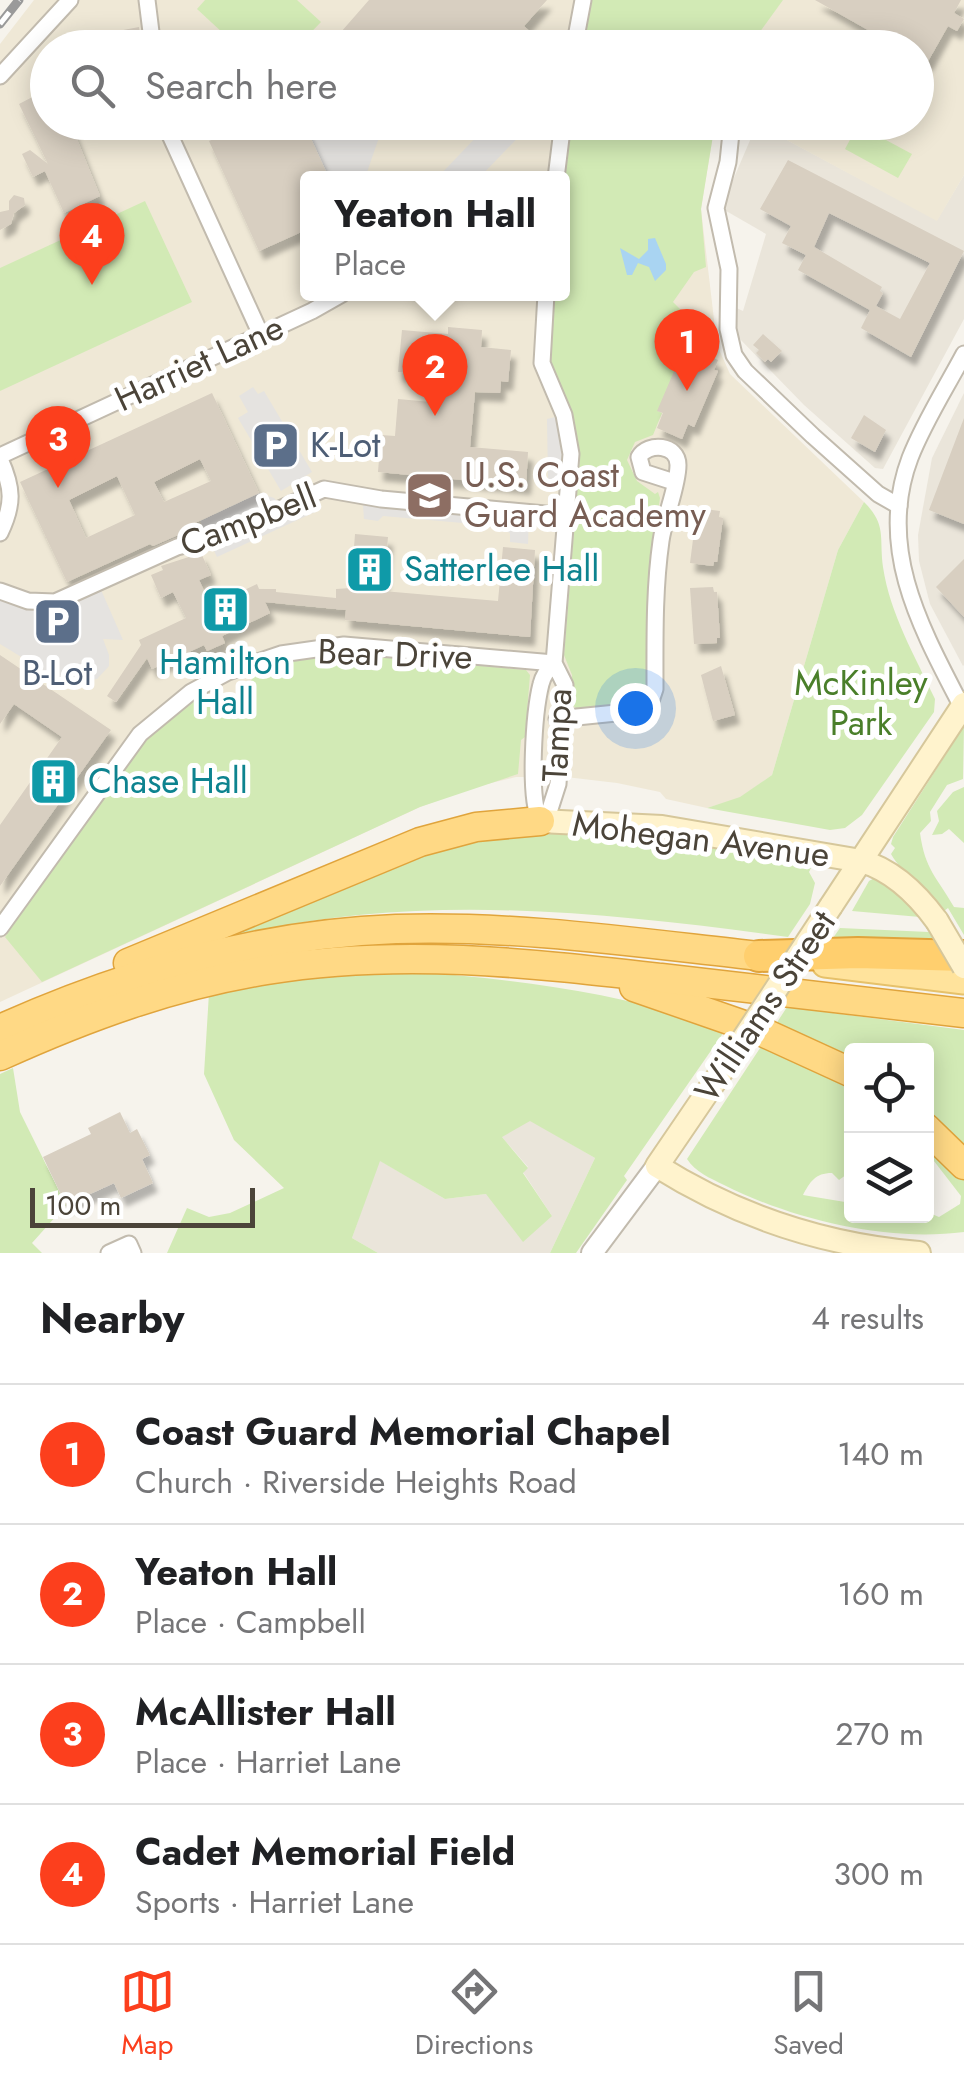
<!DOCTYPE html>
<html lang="en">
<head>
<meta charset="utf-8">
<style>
  body { margin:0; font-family:Jost,sans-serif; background:#f6f6f6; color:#202124 }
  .controls { position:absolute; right:30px; bottom:30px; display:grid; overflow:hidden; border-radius:10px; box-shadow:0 5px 25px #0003 }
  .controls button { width:90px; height:90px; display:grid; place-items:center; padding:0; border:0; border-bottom:2px solid #e0e0e0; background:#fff; color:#202124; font:50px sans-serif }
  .scale { position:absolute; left:30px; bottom:25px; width:225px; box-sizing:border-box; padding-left:10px; border:5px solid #4b4439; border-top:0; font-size:28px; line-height:35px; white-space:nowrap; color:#4b4439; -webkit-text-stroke:8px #fff; paint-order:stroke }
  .you { position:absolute; left:635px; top:708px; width:35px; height:35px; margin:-25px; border:8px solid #fff; border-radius:50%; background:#1a73e8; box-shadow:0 0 0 15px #1a73e833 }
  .badge { display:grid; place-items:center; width:65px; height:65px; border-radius:50%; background:#fc3f1d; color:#fff; font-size:32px; font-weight:700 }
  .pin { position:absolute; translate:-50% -82px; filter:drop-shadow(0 2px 5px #0008) }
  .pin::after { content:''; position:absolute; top:52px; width:35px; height:30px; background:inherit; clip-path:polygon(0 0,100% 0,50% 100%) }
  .popup { position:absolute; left:300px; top:171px; width:270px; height:130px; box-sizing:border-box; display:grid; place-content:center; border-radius:10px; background:#fff; filter:drop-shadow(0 2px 8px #0005); font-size:32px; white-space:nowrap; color:#757577 }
  .popup b { font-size:38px; color:#202124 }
  .popup::after { content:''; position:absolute; left:50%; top:100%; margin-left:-20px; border:20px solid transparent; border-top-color:#fff }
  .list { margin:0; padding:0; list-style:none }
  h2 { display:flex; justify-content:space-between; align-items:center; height:130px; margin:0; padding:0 40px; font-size:42px }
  h2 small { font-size:32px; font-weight:400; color:#757577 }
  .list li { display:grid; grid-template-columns:65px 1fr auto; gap:30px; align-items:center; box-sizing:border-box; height:140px; padding:0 40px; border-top:2px solid #e0e0e0 }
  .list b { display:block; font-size:38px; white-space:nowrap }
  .list p { margin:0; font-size:32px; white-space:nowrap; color:#757577 }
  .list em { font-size:32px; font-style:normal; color:#757577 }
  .icon { flex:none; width:55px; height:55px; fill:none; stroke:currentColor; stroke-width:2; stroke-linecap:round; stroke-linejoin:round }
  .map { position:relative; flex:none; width:964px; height:1253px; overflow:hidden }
  .search { position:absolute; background:#fff; box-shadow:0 5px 25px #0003; left:30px; right:30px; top:30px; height:110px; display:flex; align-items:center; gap:25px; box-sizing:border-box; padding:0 35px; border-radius:55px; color:#757577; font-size:38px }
  .sheet { height:690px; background:#fff }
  nav { display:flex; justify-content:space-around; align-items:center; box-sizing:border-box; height:140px; border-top:2px solid #e0e0e0; background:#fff; font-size:28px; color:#757577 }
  nav a { display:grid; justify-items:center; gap:5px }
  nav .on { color:#fc3f1d }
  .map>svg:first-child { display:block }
</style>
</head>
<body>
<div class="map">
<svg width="964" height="1253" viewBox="0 0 964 1253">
  <defs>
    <filter id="shadow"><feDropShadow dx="5" dy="9" stdDeviation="2.5" flood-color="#0004"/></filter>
  </defs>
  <rect width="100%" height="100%" fill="#f6f3ec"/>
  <g fill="#eae5da">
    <path d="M757 124 937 220 964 175V319L883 469 875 468 804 405 739 338 732 306 743 311 766 234 721 208Z"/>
    <path d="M964 393V665L963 666 930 604 919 561 918 535 932 458Z"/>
    <path d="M530 1120 595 1158 550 1253H378L352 1238 379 1160 445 1199 486 1194 552 1216 523 1172 528 1167 501 1136Z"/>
  </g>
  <path fill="#efe8d6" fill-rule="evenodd" d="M34 0H964V175L937 221 755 123 916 122V48H48V122L715 123 701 209 717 345 730 374 864 502 838 550 772 775 740 798 707 808 666 799 660 792 617 783 566 777H516L470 788 420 807 0 1002V44ZM308 178H562V294H308Z"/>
  <g fill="#d2eab5">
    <path d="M205 0H297L321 22 297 47H238L197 9Z"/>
    <path d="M589 0H783L749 47 580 48Z"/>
    <path d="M572 123H715L701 209 706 267 694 272 673 302 695 324 658 411 662 413 653 435 635 442 627 460 637 481 655 494 658 492 660 498 650 571 646 690 634 703 580 711 572 705V675L564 655 580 457 572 418 551 362 553 294H562L563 195Z"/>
    <path d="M858 125 912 154 898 178 845 149Z"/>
    <path d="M145 201 192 302 0 391V268Z"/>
    <path d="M864 502C887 525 879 537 883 567 890 614 915 656 935 699L934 712 862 815 845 828 830 830 707 808 740 797 772 775 838 550Z"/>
    <path d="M345 654 526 670 530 675 525 737 521 740 518 774 420 807 42 982 5 937 134 753 173 713 201 695 225 697 231 709 253 700 247 687 259 668 314 655Z"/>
    <path d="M964 726 963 779 947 785 930 812 931 821 920 833C925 870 937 877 954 907L964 908V935L948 908 944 911C930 888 902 875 891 854L895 848 891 844 893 837Z"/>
    <path d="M964 787V843L949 829 942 834 932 835 939 821 937 811 953 792Z"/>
    <path d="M498 827 606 833 785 859 812 866 809 872 815 883 810 904 788 937C603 912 414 891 232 937L229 931 233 928Z"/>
    <path d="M876 877 903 898 920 917 852 911 869 881Z"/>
    <path d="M840 928 929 932 937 943 833 938Z"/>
    <path d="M418 972C522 980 627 994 726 1029L624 1176 627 1180 576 1253H550L595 1158 530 1121 502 1137 528 1168 523 1173 552 1216 523 1242 486 1194 445 1199 380 1161 352 1238 378 1253H167L187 1208 209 1217 230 1213 284 1188 234 1140 204 1074 209 993 306 973Z"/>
    <path d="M787 1007 964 1030V1145L927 1109 926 1050H852L851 1059 776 1024Z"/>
    <path d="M766 1039 851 1082 850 1172 839 1180 832 1173C815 1173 810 1182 803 1195L851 1203 852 1216H926L927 1212 939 1217 960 1204 961 1196 927 1152V1141L964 1179V1232C886 1242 794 1220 724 1185 710 1178 695 1172 687 1159Z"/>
    <path d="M13 1068 20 1112 66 1205 32 1243 42 1253H0V1074Z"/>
  </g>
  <g fill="#e5e3e0">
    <path d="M318 123H384L365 178H329L306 128Z"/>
    <path d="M473 123H532L479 178 458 176 437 178 482 131Z"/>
    <path d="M253 387 258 394 264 391 312 472 281 491 238 418 248 412 239 396Z"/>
    <path d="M564 415 570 486 548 484 547 419Z"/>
    <path d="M259 493 274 498 283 508 321 497 315 512 217 557 200 521Z"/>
    <path d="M369 497 529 513 528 544 510 542V533L497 526 383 516 378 521 364 519 363 506Z"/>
    <path d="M98 583 123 640 103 639 109 655V666L97 679 82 681 56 678 0 644V591L28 601Z"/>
  </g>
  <path fill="#a9d4f2" d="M655 238 666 264V270L655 281 649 267 638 263 632 275H627L620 248 639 259 648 250V239Z"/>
  <g fill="#d8cfc1" fill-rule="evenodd" filter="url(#shadow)">
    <path d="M369 0H547L524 26 547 48H327Z"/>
    <path d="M815 0H961L954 13 964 19 957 31 948 26 927 63 916 57V48H900Z"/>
    <path d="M139 27 142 48H93L92 36Z"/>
    <path d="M42 92 48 103V122H70L100 196 64 213 45 171 33 177 22 154 30 150 48 164 19 104Z"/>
    <path d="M251 122H296L300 131 306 128 329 178H308V229L259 251 209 141Z"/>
    <path d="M788 160 964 251 911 357 861 328 870 310 798 270 806 255 782 243 791 226 760 209ZM829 213 930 263 900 319 876 306 883 293 880 291 882 287 814 247Z"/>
    <path d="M14 195 24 198 25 205 14 213 11 224 0 230V212L9 210V201Z"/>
    <path d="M448 327 482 330 481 347 511 350 508 382 501 381 500 393 475 392 470 447 528 452 526 486 378 472 381 435 395 436 398 399 442 403 444 376 398 372 402 330 448 334Z"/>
    <path d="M763 334 782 351 771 362 768 359 765 362 756 353 759 350 753 345Z"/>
    <path d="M689 347 718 360 714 370 718 371 694 427 688 424 682 439 657 428 663 413 657 411 681 355 684 357Z"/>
    <path d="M212 393 259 493 180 530 178 535 153 546 150 544 67 582 20 482ZM200 459 211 481 164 502 154 482ZM117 476 135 515 86 538 69 500Z"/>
    <path d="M864 415 886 430 875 452 851 438Z"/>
    <path d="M964 418V524L929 510Z"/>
    <path d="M697 508 720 511 719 517 723 518 717 562H714L713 566 690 563Z"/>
    <path d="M355 534 388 537 383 591 498 601 503 547 535 550 530 637 345 620 346 610 265 602 270 613 222 636 225 643 207 651 204 645 152 669 147 658 116 702 107 696 141 645 139 640 186 618 173 592 161 598 151 575 163 570 161 566 201 553 211 575 199 580 211 606 257 584 259 589H276V592L336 598V589L351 588Z"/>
    <path d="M964 559V617L936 587Z"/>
    <path d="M713 587 714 592H717L720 638H717V643L694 644 690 588Z"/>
    <path d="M0 655 111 730 0 886V825L62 737 14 704 0 724Z"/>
    <path d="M721 666 735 715 713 721 701 675Z"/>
    <path d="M120 1112 130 1133 137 1129 150 1155 142 1159 153 1183 121 1198 114 1183 66 1205 43 1157 91 1134 88 1128Z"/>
  </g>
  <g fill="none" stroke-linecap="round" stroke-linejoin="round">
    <defs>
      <g id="minor">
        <path d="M147 0 153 48"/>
        <path d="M574 48 583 0"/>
        <path d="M0 76 70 0"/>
        <path d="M164 122 261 335"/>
        <path d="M732 123 728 162 716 208 729 269 728 329 734 355 745 371 813 436 878 494 899 506"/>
        <path d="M556 178 563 122"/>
        <path d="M546 294 542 363 564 415 571 454 554 663C548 669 543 675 541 684 534 712 528 796 540 821L550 809 558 784 565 685 554 663"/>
        <path d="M0 456 312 311 342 294"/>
        <path d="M0 459C13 488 14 504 0 533"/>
        <path d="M0 591 28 601 55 602 177 547 220 536 324 489 381 499 567 516"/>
        <path d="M962 707C921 628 876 548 910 458 924 422 946 388 964 354"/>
        <path d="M557 719 636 711 651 701 655 689C655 640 654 590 661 541 664 518 678 487 678 465 678 444 648 442 639 457L643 472 674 482"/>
        <path d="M0 928 140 734 191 692 228 672 281 654 344 645 554 663"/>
        <path d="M109 1253 129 1244 133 1253"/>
      </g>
      <path id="tertiary" d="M592 1253 657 1166"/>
      <g id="secondary">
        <path d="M540 821 662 827 861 861C893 870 918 895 937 921"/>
        <path d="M831 906 964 704"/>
        <path d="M730 1059 657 1166C738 1217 824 1245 919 1253"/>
      </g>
      <path id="primary" d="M825 964 964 981"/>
      <g id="trunk">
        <path d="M128 963 420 842 476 827 540 821"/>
        <path d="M634 987 758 1030 852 1073"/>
        <path d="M0 1029C125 973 258 934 396 929 517 925 639 943 759 956"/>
        <path d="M0 1056C86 1017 173 985 267 970 400 948 529 963 661 978 762 990 863 1002 964 1013"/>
        <path d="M926 1128 964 1165"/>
      </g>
      <path id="motorway" d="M759 956 858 953 964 956"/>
    </defs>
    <use href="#minor" stroke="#c2bbae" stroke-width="19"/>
    <use href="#tertiary" stroke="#c2bbae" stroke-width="24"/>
    <use href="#secondary" stroke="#d6c79b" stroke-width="26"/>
    <use href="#primary" stroke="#e6c16a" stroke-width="29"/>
    <use href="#trunk" stroke="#e0a43c" stroke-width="31"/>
    <use href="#motorway" stroke="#e0a43c" stroke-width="34"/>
    <use href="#minor" stroke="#fff" stroke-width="15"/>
    <use href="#tertiary" stroke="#fff" stroke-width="20"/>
    <use href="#secondary" stroke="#fff3cd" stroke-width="22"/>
    <use href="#primary" stroke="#ffe39c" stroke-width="25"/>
    <use href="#trunk" stroke="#ffd985" stroke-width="28"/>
    <use href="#motorway" stroke="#ffcf6e" stroke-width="30"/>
    <defs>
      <path id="rail" d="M0 24 19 0"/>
    </defs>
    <use href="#rail" stroke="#9a9a9a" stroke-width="9"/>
    <use href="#rail" stroke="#fff" stroke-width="5" stroke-dasharray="15" stroke-linecap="butt"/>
    <defs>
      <g id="secondary-bridge">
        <path d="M937 921 964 967"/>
        <path d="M730 1059 831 906"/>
      </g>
    </defs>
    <use href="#secondary-bridge" stroke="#d6c79b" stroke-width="26" stroke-linecap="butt"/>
    <use href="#secondary-bridge" stroke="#fff3cd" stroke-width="22"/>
  </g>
  <defs>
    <symbol id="parking-square" viewBox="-11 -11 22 22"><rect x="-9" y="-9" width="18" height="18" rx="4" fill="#5c6f8a" stroke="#fff"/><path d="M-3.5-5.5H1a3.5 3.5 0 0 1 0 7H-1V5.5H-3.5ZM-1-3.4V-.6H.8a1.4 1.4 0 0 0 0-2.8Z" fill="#fff"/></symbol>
    <symbol id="university-square" viewBox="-11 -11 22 22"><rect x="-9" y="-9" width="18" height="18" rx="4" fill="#8d6e63" stroke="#fff"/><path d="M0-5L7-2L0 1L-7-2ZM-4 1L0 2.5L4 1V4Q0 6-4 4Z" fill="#fff"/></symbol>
    <symbol id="building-square" viewBox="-11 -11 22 22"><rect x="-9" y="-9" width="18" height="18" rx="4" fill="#0f9aa8" stroke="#fff"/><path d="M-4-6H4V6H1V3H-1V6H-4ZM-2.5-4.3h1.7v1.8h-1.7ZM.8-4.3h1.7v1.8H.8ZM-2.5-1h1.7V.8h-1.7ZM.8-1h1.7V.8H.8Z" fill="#fff"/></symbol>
  </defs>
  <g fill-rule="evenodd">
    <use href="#parking-square" x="248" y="418" width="55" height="55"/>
    <use href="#university-square" x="402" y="468" width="55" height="55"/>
    <use href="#building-square" x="342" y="542" width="55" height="55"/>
    <use href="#building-square" x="198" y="582" width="55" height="55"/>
    <use href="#parking-square" x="30" y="594" width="55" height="55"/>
    <use href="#building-square" x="26" y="754" width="55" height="55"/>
  </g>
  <g text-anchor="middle" stroke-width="10" stroke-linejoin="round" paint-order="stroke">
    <g font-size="35" fill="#4b4439" stroke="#fff">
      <text transform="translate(199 363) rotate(-25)" y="12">Harriet Lane</text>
      <text transform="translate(248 520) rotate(-21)" y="12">Campbell</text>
      <text transform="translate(395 654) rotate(2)" y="12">Bear Drive</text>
      <text transform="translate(557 735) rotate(-87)" y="12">Tampa</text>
      <text transform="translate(701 839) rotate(7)" y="12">Mohegan Avenue</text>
      <text transform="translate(765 1006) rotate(-56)" y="12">Williams Street</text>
    </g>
    <g font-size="35" fill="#4e5e75" stroke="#fff" text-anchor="start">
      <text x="310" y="457">K-Lot</text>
      <text x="57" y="685" text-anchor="middle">B-Lot</text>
    </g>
    <g font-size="35" fill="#785e54" stroke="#fff" text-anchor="start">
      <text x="464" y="487">U.S. Coast<tspan x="464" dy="40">Guard Academy</tspan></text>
    </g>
    <g font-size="35" fill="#0d838f" stroke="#fff" text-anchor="start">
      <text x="404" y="581">Satterlee Hall</text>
      <text x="225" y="674" text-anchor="middle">Hamilton<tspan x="225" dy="40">Hall</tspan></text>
      <text x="88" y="793">Chase Hall</text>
    </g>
    <g font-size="35" fill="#4a7f2a" stroke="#fff">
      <text x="861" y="695">McKinley<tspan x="861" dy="40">Park</tspan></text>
    </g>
  </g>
</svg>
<div class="controls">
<button><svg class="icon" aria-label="locate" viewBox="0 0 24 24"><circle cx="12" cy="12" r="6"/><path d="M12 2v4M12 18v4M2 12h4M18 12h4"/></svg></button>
<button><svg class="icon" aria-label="layers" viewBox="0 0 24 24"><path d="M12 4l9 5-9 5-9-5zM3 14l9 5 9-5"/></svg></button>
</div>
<div class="scale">100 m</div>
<div class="you"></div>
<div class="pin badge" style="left:687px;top:391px">1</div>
<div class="pin badge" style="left:435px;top:416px">2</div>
<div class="popup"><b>Yeaton Hall</b>Place</div>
<div class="pin badge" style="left:58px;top:488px">3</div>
<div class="pin badge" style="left:92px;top:285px">4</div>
<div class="search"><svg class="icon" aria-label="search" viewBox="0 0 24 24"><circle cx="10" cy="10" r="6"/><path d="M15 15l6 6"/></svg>Search here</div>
</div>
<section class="sheet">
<h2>Nearby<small>4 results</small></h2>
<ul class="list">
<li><span class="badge">1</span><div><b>Coast Guard Memorial Chapel</b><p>Church · Riverside Heights Road</p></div><em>140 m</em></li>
<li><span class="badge">2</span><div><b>Yeaton Hall</b><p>Place · Campbell</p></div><em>160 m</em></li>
<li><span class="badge">3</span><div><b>McAllister Hall</b><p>Place · Harriet Lane</p></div><em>270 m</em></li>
<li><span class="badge">4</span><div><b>Cadet Memorial Field</b><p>Sports · Harriet Lane</p></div><em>300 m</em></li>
</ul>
</section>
<nav>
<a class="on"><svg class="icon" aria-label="map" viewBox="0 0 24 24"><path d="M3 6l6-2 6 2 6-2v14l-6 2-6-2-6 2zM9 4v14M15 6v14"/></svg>Map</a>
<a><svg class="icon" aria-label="directions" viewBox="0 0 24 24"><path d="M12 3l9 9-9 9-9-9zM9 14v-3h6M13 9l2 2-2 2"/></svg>Directions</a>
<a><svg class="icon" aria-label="saved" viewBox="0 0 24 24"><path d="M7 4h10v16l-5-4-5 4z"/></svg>Saved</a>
</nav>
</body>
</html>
